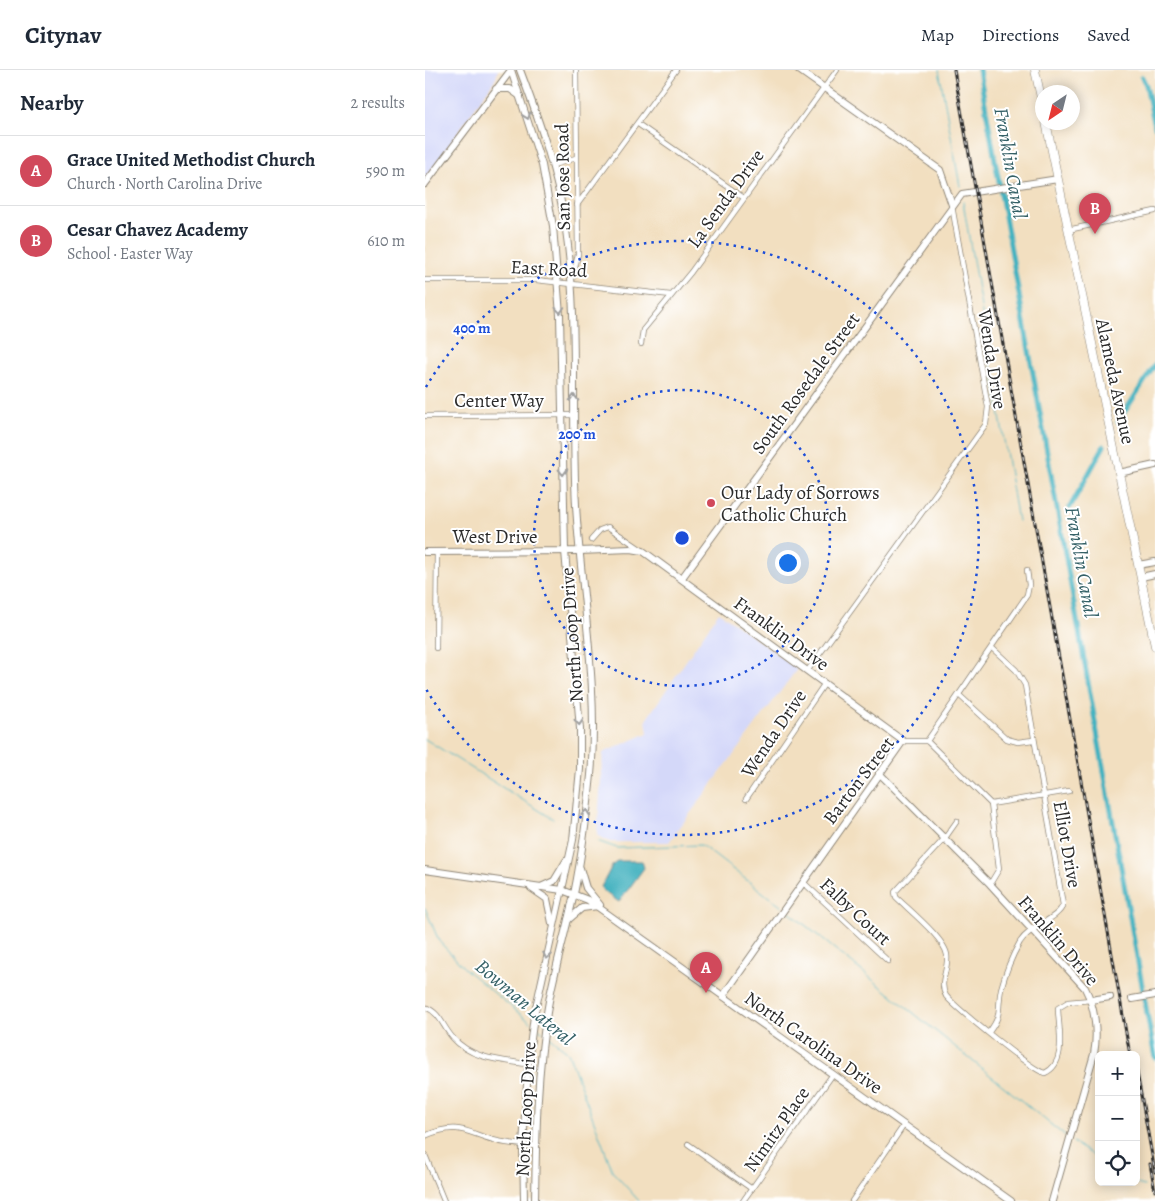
<!DOCTYPE html>
<html lang="en">
<head>
<meta charset="utf-8">
<style>
  body { margin:0; font-family:Alegreya,serif; background:#f6f6f7; color:#1f2937 }
  .controls { position:absolute; right:15px; bottom:15px; display:grid; overflow:hidden; border-radius:8px; box-shadow:0 2px 12px #0003 }
  .controls button { width:45px; height:45px; display:grid; place-items:center; padding:0; border:0; border-bottom:1px solid #e0e1e3; background:#fff; color:#1f2937; font:25px sans-serif }
  .compass { position:absolute; left:610px; top:15px; width:45px; height:45px; border-radius:50%; background:#fff; box-shadow:0 2px 12px #0003; rotate:215deg }
  .you { position:absolute; left:362px; top:492px; width:18px; height:18px; margin:-12px; border:4px solid #fff; border-radius:50%; background:#1a73e8; box-shadow:0 0 0 8px #1a73e833 }
  .badge { display:grid; place-items:center; width:32px; height:32px; border-radius:50%; background:#d1495b; color:#fff; font-size:16px; font-weight:700 }
  .pin { position:absolute; translate:-50% -41px; filter:drop-shadow(0 1px 2px #0008) }
  .pin::after { content:''; position:absolute; top:26px; width:18px; height:15px; background:inherit; clip-path:polygon(0 0,100% 0,50% 100%) }
  .list { margin:0; padding:0; list-style:none }
  h2 { display:flex; justify-content:space-between; align-items:center; height:65px; margin:0; padding:0 20px; font-size:21px }
  h2 small { font-size:16px; font-weight:400; color:#747a83 }
  .list li { display:grid; grid-template-columns:32px 1fr auto; gap:15px; align-items:center; box-sizing:border-box; height:70px; padding:0 20px; border-top:1px solid #e0e1e3 }
  .list b { display:block; font-size:19px; white-space:nowrap }
  .list p { margin:0; font-size:16px; white-space:nowrap; color:#747a83 }
  .list em { font-size:16px; font-style:normal; color:#747a83 }
  .icon { flex:none; width:28px; height:28px; fill:none; stroke:currentColor; stroke-width:2; stroke-linecap:round; stroke-linejoin:round }
  .map { position:relative; flex:none; width:730px; height:1131px; overflow:hidden }
  header { display:flex; align-items:center; gap:30px; box-sizing:border-box; height:70px; padding:0 25px; background:#fff; border-bottom:1px solid #e0e1e3 }
  header strong { font-size:24px }
  nav { display:flex; gap:28px; margin-inline-start:auto; font-size:18px }
  main { display:flex }
  aside { flex:1; background:#fff }
  .map>svg:first-child { display:block }
</style>
</head>
<body>
<header>
<strong>Citynav</strong>
<nav><a>Map</a><a>Directions</a><a>Saved</a></nav>
</header>
<main>
<aside>
<h2>Nearby<small>2 results</small></h2>
<ul class="list">
<li><span class="badge">A</span><div><b>Grace United Methodist Church</b><p>Church · North Carolina Drive</p></div><em>590 m</em></li>
<li><span class="badge">B</span><div><b>Cesar Chavez Academy</b><p>School · Easter Way</p></div><em>610 m</em></li>
</ul>
</aside>
<div class="map">
<svg width="730" height="1131" viewBox="0 0 730 1131">
  <rect width="100%" height="100%" fill="#fff"/>
  <filter id="ink" filterUnits="userSpaceOnUse"><feTurbulence type="fractalNoise" baseFrequency=".02" numOctaves="2"/><feDisplacementMap in="SourceGraphic" scale="10" xChannelSelector="R" yChannelSelector="G"/><feConvolveMatrix kernelMatrix="1 2 1 2 8 2 1 2 1" color-interpolation-filters="sRGB"/></filter>
  <filter id="wash" filterUnits="userSpaceOnUse"><feTurbulence type="fractalNoise" baseFrequency=".0096" numOctaves="4" result="noise"/><feDisplacementMap in="SourceGraphic" scale="20" xChannelSelector="R" yChannelSelector="G"/><feGaussianBlur stdDeviation="1.12" result="paint"/><feColorMatrix in="noise" values="0 0 0 0 0 0 0 0 0 0 0 0 0 0 0 0 0 1.4 0 .05"/><feComposite in="paint" operator="in"/></filter>
  <g filter="url(#wash)">
    <rect width="100%" height="100%" fill="#f2dfc0"/>
    <g fill="#d4d8f9">
      <path d="M0 0H73L71 8 0 109Z"/>
      <path d="M294 542 372 599 244 772H185L172 765 178 683 223 663 221 650Z"/>
    </g>
    <path fill="#44b2c0" stroke="#386e76" d="M192 791H217L219 798 194 832 178 821 176 817 187 796Z"/>
    <g fill="none" stroke-linecap="round" stroke-linejoin="round">
      <g stroke="#44b2c0" stroke-width="1">
        <path d="M514 0 535 116"/>
        <path d="M538 132 593 451"/>
        <path d="M0 669 128 749"/>
        <path d="M172 771 192 778 276 775 357 837"/>
        <path d="M0 838 14 871 40 899 105 952"/>
        <path d="M364 842 640 1066"/>
        <path d="M110 956 117 961"/>
        <path d="M122 965 143 982 188 1102 214 1131"/>
        <path d="M648 1072 674 1090"/>
        <path d="M706 1112 719 1116"/>
      </g>
      <g stroke="#44b2c0" stroke-width="5">
        <path d="M554 0 730 988"/>
        <path d="M717 7 721 15 730 57"/>
        <path d="M693 352 730 295"/>
        <path d="M645 437 679 376"/>
      </g>
    </g>
  </g>
  <g filter="url(#ink)">
    <g fill="none" stroke-linecap="round" stroke-linejoin="round">
      <defs>
        <g id="street">
          <path d="M213 54 319 128"/>
          <path d="M128 95 151 88"/>
          <path d="M152 135 251 0"/>
          <path d="M643 160 730 141"/>
          <path d="M148 207 153 184 151 0"/>
          <path d="M0 210H111L246 225"/>
          <path d="M216 274 218 260 266 202 412 0"/>
          <path d="M0 346 149 345"/>
          <path d="M166 470 175 460 183 457 217 480"/>
          <path d="M11 578 12 482"/>
          <path d="M383 600 561 354 563 337 527 136"/>
          <path d="M534 625 582 669 593 672 608 670"/>
          <path d="M478 671H502"/>
          <path d="M502 671 602 525 604 515 602 500"/>
          <path d="M502 671 566 734 574 799 565 814"/>
          <path d="M321 729 400 613"/>
          <path d="M566 734 644 721"/>
          <path d="M532 751 520 768 470 822 471 827C484 840 520 869 522 885 524 900 513 912 521 926 531 938 609 1002 620 1003 643 993 633 956 633 938L643 932 666 930"/>
          <path d="M379 813 463 891"/>
          <path d="M0 937C16 943 17 956 28 968 46 989 76 990 102 994"/>
          <path d="M564 962C578 944 572 939 576 919 580 904 587 886 595 872 605 856 633 849 638 835L600 615 591 600 567 578"/>
          <path d="M0 1066C35 1051 41 1063 72 1071 84 1074 98 1075 111 1076"/>
          <path d="M263 1074 327 1119"/>
          <path d="M0 1085 19 1131"/>
          <path d="M318 1131 408 1004"/>
          <path d="M427 1131 479 1055"/>
        </g>
        <g id="secondary">
          <path d="M86 0 117 95 128 156 135 245 140 481 155 659V699L148 770 109 946 104 984 98 1075 99 1131"/>
          <path d="M95 0C115 53 133 104 141 160 154 251 146 344 151 435 156 523 174 617 166 705 162 745 157 785 149 824 141 860 131 895 124 931 112 996 111 1064 110 1131"/>
          <path d="M374 0 515 100 527 135"/>
          <path d="M71 19H85L95 26"/>
          <path d="M0 114 86 0"/>
          <path d="M694 403 730 395"/>
          <path d="M0 482 154 481 206 479 218 481 478 671 298 926"/>
          <path d="M713 495 730 492"/>
          <path d="M716 507 730 504"/>
          <path d="M257 508 537 124 633 109"/>
          <path d="M454 703 565 814 660 918C670 937 673 962 669 984L627 1131"/>
          <path d="M155 798 161 818 175 835"/>
          <path d="M0 800 137 820 163 830 586 1131"/>
          <path d="M116 817 129 811 141 791"/>
          <path d="M106 818 122 829 127 853"/>
          <path d="M143 850 157 838 173 836"/>
          <path d="M707 929 730 925"/>
          <path d="M666 930 685 927"/>
        </g>
        <g id="primary">
          <path d="M610 0 618 37"/>
          <path d="M621 52 730 576"/>
        </g>
      </defs>
      <use href="#street" stroke="#8e8576" stroke-width="6"/>
      <use href="#secondary" stroke="#8e8576" stroke-width="8"/>
      <use href="#primary" stroke="#8e8576" stroke-width="9"/>
      <use href="#street" stroke="#fff" stroke-width="4.5"/>
      <use href="#secondary" stroke="#fff" stroke-width="6"/>
      <use href="#primary" stroke="#fff" stroke-width="8"/>
      <defs>
        <g id="rail">
          <path d="M529 0 705 985"/>
          <path d="M711 997 730 1102"/>
          <path d="M725 1094 730 1121"/>
        </g>
      </defs>
      <use href="#rail" stroke="#2b2b2b" stroke-width="3"/>
      <use href="#rail" stroke="#fff" stroke-width="1" stroke-dasharray="4" stroke-linecap="butt"/>
    </g>
    <defs><path id="oneway-chevron" d="M-2-3.5L2.5 0L-2 3.5" fill="none" stroke-width="1.6" stroke-linecap="round" stroke-linejoin="round" transform="scale(1.25)"/></defs>
    <g stroke="#a0a0a0">
      <use href="#oneway-chevron" transform="translate(102 46) rotate(71)"/>
      <use href="#oneway-chevron" transform="translate(135 240) rotate(86)"/>
      <use href="#oneway-chevron" transform="translate(149 328) rotate(-91)"/>
      <use href="#oneway-chevron" transform="translate(138 402) rotate(89)"/>
      <use href="#oneway-chevron" transform="translate(154 652) rotate(86)"/>
      <use href="#oneway-chevron" transform="translate(161 743) rotate(-84)"/>
      <use href="#oneway-chevron" transform="translate(122 886) rotate(102)"/>
    </g>
  </g>
  <g fill="none" stroke="#1d4ed8" stroke-width="2.5" stroke-dasharray="2.5 5">
    <circle cx="257" cy="468" r="148"/>
    <path d="M1 317A297 297 0 1 1 1 619"/>
  </g>
  <circle fill="#d1495b" stroke="#fff" stroke-width="2" cx="286" cy="433" r="5"/>
  <g text-anchor="middle" stroke-width="4" stroke-linejoin="round" paint-order="stroke">
    <g font-size="19" fill="#2b2b2b" stroke="#fff">
      <text transform="translate(137 107) rotate(-91)" y="7">San Jose Road</text>
      <text transform="translate(300 128) rotate(-54)" y="7">La Senda Drive</text>
      <text transform="translate(124 198) rotate(3)" y="7">East Road</text>
      <text transform="translate(568 289) rotate(81)" y="7">Wenda Drive</text>
      <text transform="translate(691 311) rotate(78)" y="7">Alameda Avenue</text>
      <text transform="translate(380 313) rotate(-54)" y="7">South Rosedale Street</text>
      <text x="74" y="337">Center Way</text>
      <text x="70" y="473">West Drive</text>
      <text transform="translate(357 563) rotate(36)" y="7">Franklin Drive</text>
      <text transform="translate(146 565) rotate(-94)" y="7">North Loop Drive</text>
      <text transform="translate(348 663) rotate(-56)" y="7">Wenda Drive</text>
      <text transform="translate(433 710) rotate(-53)" y="7">Barton Street</text>
      <text transform="translate(643 774) rotate(80)" y="7">Elliot Drive</text>
      <text transform="translate(431 841) rotate(43)" y="7">Falby Court</text>
      <text transform="translate(634 870) rotate(49)" y="7">Franklin Drive</text>
      <text transform="translate(389 972) rotate(35)" y="7">North Carolina Drive</text>
      <text transform="translate(100 1039) rotate(-87)" y="7">North Loop Drive</text>
      <text transform="translate(351 1059) rotate(-55)" y="7">Nimitz Place</text>
    </g>
    <g font-size="19" fill="#2b2b2b" stroke="#fff" text-anchor="start">
      <text x="296" y="429">Our Lady of Sorrows<tspan x="296" dy="22">Catholic Church</tspan></text>
    </g>
    <g font-size="20" font-style="italic" fill="#356167" stroke="#fff">
      <text transform="translate(586 93) rotate(80)" y="7">Franklin Canal</text>
      <text transform="translate(657 492) rotate(80)" y="7">Franklin Canal</text>
      <text transform="translate(100 932) rotate(40)" y="7">Bowman Lateral</text>
    </g>
  </g>
  <circle cx="257" cy="468" r="8" fill="#1d4ed8" stroke="#fff" stroke-width="2.5"/>
  <g font-size="15" text-anchor="middle" font-weight="bold" fill="#1d4ed8" stroke="#fff" stroke-width="4" stroke-linejoin="round" paint-order="stroke">
    <text x="47" y="263">400 m</text>
    <text x="152" y="369">200 m</text>
  </g>
</svg>
<div class="controls">
<button>+</button>
<button>−</button>
<button><svg class="icon" aria-label="locate" viewBox="0 0 24 24"><circle cx="12" cy="12" r="6"/><path d="M12 2v4M12 18v4M2 12h4M18 12h4"/></svg></button>
</div>
<svg class="compass" viewBox="-18 -18 36 36"><path d="M0-13l5 13h-10z" fill="#e53935"/><path d="M0 13l5-13h-10z" fill="#747a83"/></svg>
<div class="you"></div>
<div class="pin badge" style="left:281px;top:923px">A</div>
<div class="pin badge" style="left:670px;top:164px">B</div>
</div>
</main>
</body>
</html>
